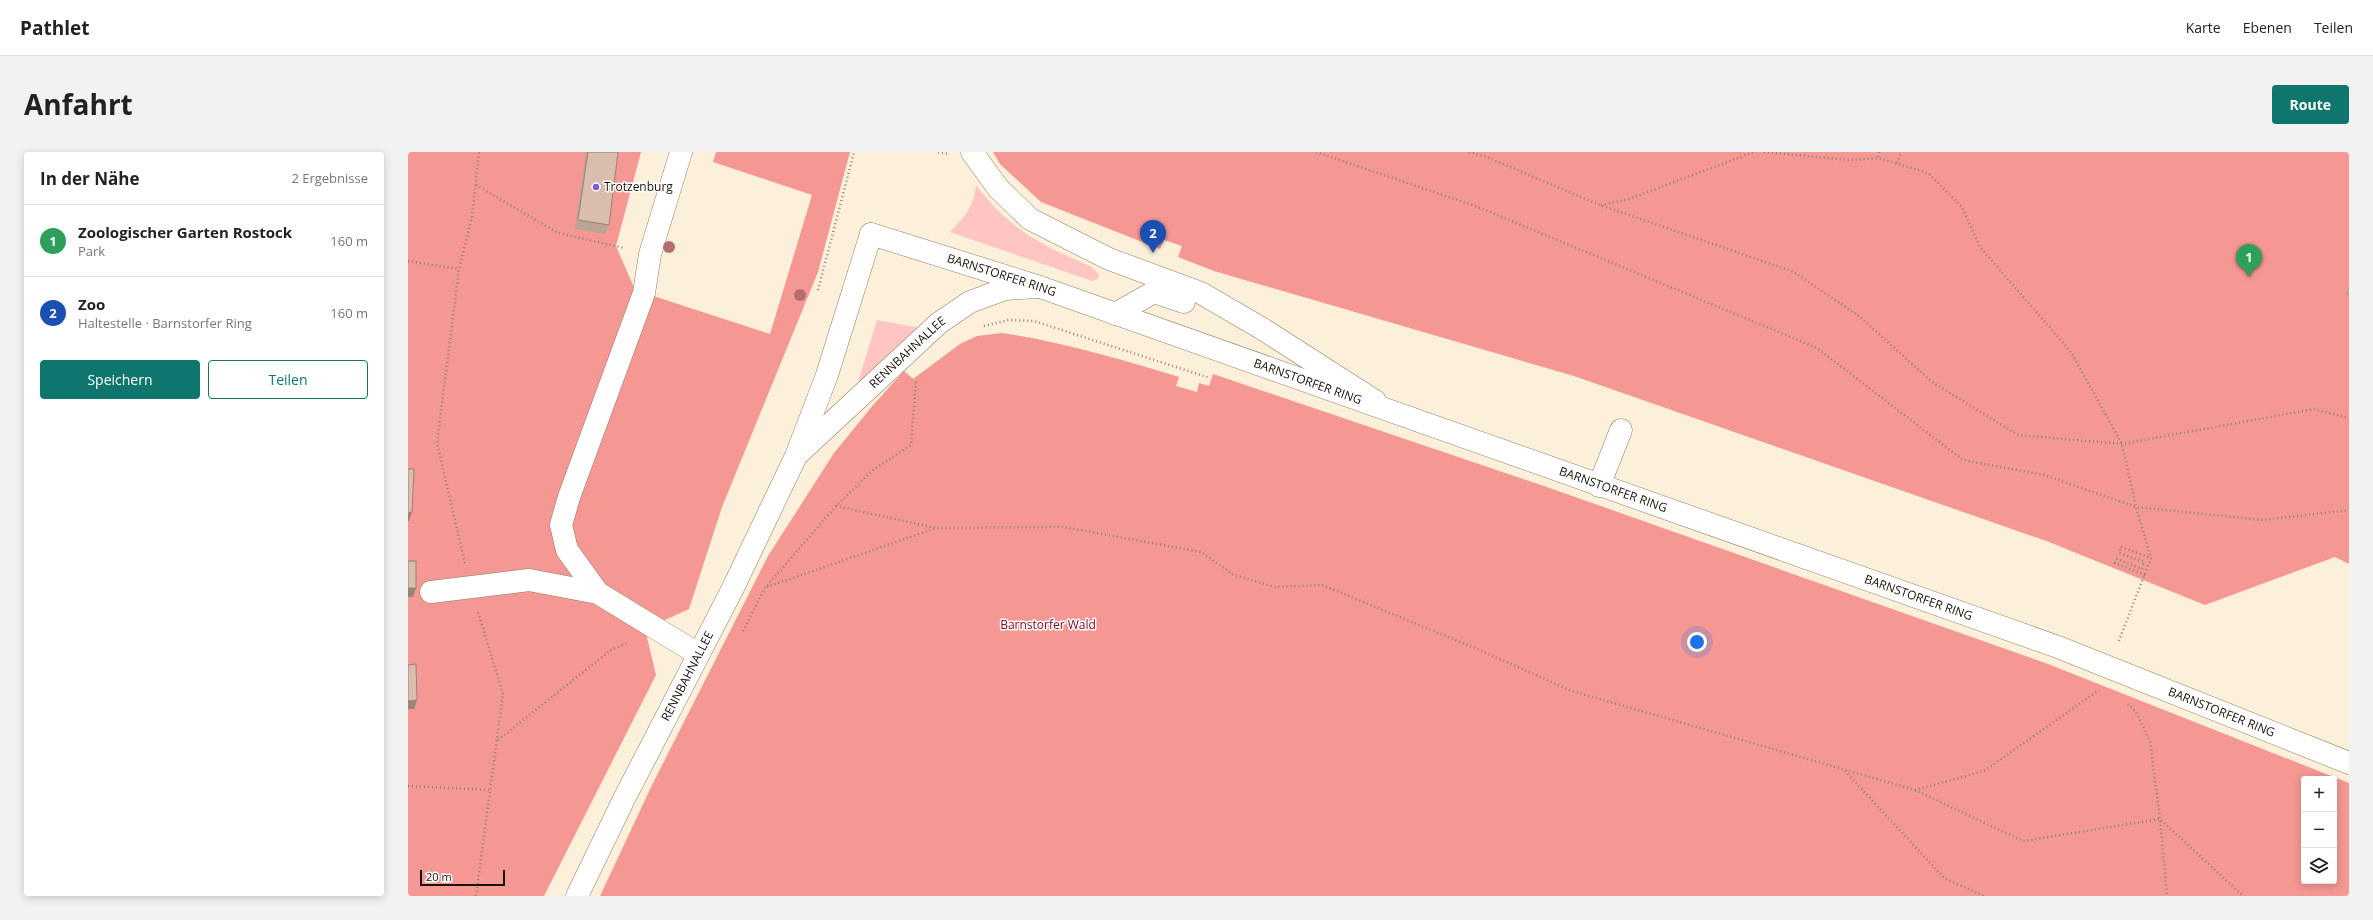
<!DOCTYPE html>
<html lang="de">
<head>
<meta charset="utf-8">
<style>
  body { margin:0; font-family:"Open Sans",sans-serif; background:#f2f2f2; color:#222 }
  .controls { position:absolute; right:12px; bottom:12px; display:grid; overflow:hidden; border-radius:4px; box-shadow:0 2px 10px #0003 }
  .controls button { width:36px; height:36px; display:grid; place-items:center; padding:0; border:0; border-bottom:1px solid #e0e0e0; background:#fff; color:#222; font:20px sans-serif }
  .scale { position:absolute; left:12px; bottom:10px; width:85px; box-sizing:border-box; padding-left:4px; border:2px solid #181209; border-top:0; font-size:11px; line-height:14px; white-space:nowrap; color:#181209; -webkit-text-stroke:3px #fff; paint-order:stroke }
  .you { position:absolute; left:1289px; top:490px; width:14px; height:14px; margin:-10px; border:3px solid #fff; border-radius:50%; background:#1a73e8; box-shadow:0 0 0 6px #1a73e833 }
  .badge { display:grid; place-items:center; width:26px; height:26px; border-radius:50%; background:#0f766e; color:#fff; font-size:13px; font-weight:700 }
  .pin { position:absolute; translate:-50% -33px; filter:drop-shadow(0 1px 2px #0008) }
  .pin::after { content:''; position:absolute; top:21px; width:14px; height:12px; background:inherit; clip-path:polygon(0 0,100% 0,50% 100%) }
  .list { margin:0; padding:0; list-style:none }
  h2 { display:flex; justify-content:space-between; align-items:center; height:52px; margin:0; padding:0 16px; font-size:17px }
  h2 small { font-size:13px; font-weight:400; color:#767676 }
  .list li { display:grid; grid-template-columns:26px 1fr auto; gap:12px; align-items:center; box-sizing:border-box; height:72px; padding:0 16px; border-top:1px solid #e0e0e0 }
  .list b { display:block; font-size:15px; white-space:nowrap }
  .list p { margin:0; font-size:13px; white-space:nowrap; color:#767676 }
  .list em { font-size:13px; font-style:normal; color:#767676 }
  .actions { display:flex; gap:8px; padding:12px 16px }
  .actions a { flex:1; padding:9px 0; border:1px solid #0f766e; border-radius:4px; text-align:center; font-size:14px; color:#0f766e }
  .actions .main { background:#0f766e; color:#fff }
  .icon { flex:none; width:22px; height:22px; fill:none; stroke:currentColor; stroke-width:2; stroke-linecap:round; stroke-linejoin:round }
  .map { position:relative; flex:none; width:1941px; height:744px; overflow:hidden; border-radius:4px }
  header { display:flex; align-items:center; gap:24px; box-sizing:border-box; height:56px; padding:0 20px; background:#fff; border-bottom:1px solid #e0e0e0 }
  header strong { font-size:19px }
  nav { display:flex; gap:22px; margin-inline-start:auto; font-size:14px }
  .intro { display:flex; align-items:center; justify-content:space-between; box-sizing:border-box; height:96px; padding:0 24px }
  h1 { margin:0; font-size:28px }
  .button { padding:10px 18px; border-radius:4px; background:#0f766e; color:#fff; font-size:14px; font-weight:700 }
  main { display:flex; gap:24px; padding:0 24px }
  aside { flex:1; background:#fff; border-radius:4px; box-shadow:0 2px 10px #0003 }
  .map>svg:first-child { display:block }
</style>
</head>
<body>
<header>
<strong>Pathlet</strong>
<nav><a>Karte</a><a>Ebenen</a><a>Teilen</a></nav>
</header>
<div class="intro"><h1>Anfahrt</h1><a class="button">Route</a></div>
<main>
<aside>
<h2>In der Nähe<small>2 Ergebnisse</small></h2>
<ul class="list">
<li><span class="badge" style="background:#2e9e5b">1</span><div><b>Zoologischer Garten Rostock</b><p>Park</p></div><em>160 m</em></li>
<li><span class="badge" style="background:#1a4fb4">2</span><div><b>Zoo</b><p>Haltestelle · Barnstorfer Ring</p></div><em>160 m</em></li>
</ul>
<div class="actions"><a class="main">Speichern</a><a>Teilen</a></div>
</aside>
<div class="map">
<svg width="1941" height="744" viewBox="0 0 1941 744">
  <rect width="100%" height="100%" fill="#fcf0da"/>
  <g fill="#fec5c2">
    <path d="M568 33C601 77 633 93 682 114L690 121 691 126 684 129 542 80C557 65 566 54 568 33Z"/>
    <path d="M469 168 512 176 447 240Z"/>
  </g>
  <g fill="#f59793" fill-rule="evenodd">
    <path d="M0 0H233L208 94 227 138 362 182 404 43 305 10 308 0H442L410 120 314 355 281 457 237 477 248 523 136 744H0Z"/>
    <path d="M585 0H1941V412L1927 405 1797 453 1641 390 1166 224 806 119 770 105 774 94 756 88 752 97 633 50 592 12Z"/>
    <path d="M594 181C655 190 712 207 771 225L768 234 789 240 791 231 801 234 805 222 1136 334 1640 512 1941 631V744H192L244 633 360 404 426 301 466 252 496 219 505 227 552 192 569 184ZM1896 627H1926V729H1896Z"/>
  </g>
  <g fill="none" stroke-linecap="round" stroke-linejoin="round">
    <defs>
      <g id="minor">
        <path d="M273 0 242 102 236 141 161 345 153 373 159 398 190 441 290 502"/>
        <path d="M564 0 590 36 622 67 701 107 793 141 853 176 967 249"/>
        <path d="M707 162 746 140 776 150"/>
        <path id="s1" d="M391 301 531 171 562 150 597 137 631 135"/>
        <path d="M1191 334 1213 278"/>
        <path d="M23 440 121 428 190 441"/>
        <path id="s2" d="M169 744 216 647 325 436 388 304 419 223 463 82"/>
      </g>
      <g id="major">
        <path id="s3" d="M463 82 632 135 1650 495 1941 611"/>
      </g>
    </defs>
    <use href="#minor" stroke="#8e7f67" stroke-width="23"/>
    <use href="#major" stroke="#8e7f67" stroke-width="23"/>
    <g stroke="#8e8576" stroke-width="2.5" stroke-dasharray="1 3" stroke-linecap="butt">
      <path d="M530 0 540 2"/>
      <path d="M908 0 1070 55 1409 196 1555 308 1636 323 1728 355 1855 368 1941 358"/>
      <path d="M1061 0 1076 4 1192 53 1386 120 1451 164 1524 230 1610 283 1714 292 1906 257 1941 266"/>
      <path d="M1356 0 1442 8 1470 6"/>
      <path d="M1471 0 1470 6 1520 21 1554 55 1572 95 1663 200 1714 292 1728 355 1743 406 1710 491"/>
      <path d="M1489 11 1493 0"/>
      <path d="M68 33 150 81 216 96"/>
      <path d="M1193 53 1221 47 1346 0"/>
      <path d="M0 109 51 117"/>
      <path d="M410 138 446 0"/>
      <path d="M576 174 601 168 626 169 802 226"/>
      <path d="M428 354 528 376 656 375 793 400 826 423 867 435 914 433 1067 496 1164 539 1507 638 1576 619 1691 538"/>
      <path d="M57 411 29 291 51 117 64 65 71 0"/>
      <path d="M1737 423 1707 411 1709 407 1734 417 1736 410 1711 401 1713 395 1743 406"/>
      <path d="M359 435 528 376"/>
      <path d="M335 479 357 436 428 354 465 318 503 293 508 229"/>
      <path d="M1720 552 1728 560 1742 589 1752 667 1759 744"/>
      <path d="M90 588 203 498 221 490"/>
      <path d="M1437 619 1536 726 1576 744"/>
      <path d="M0 634 83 638"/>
      <path d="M1507 638 1615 689 1752 667 1835 744"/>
      <path d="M68 744 95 542 70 460"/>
    </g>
    <use href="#minor" stroke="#fff" stroke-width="22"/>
    <use href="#major" stroke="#fff" stroke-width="22"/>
  </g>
  <g fill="#b46e6f">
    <circle cx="261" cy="95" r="6"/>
    <circle cx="392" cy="143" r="6"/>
  </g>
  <g fill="#bba395">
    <path d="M178 0H210L201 73 197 82 167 77Z"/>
    <path d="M1941 135V144L1938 142Z"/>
  </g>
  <g fill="#988479">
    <path d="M4 360 1 369H0V361Z"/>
    <path d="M0 436H8L5 445H0Z"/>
    <path d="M9 548 6 557H0V549Z"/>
  </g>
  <g fill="#d9bdad" stroke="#988479">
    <path d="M180 0H210L201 73 170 68Z"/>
    <path d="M0 317H6L4 360 0 361Z"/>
    <rect x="0" y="409" width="8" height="27"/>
    <path d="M8 512 9 548 0 549V513Z"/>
  </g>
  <circle fill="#835cd6" stroke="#fff" stroke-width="1.5" cx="188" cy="35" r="4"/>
  <g text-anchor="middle" stroke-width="3" stroke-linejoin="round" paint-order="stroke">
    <g font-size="12" fill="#181209" stroke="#fff" text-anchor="start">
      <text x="196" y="39">Trotzenburg</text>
    </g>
    <g font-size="12" fill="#181209" stroke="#fff">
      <text dy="4" stroke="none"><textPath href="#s3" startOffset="137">BARNSTORFER RING</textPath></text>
      <text dy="4" stroke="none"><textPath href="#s1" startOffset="148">RENNBAHNALLEE</textPath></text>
      <text dy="4" stroke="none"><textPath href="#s3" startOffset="461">BARNSTORFER RING</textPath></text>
      <text dy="4" stroke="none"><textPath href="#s3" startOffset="785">BARNSTORFER RING</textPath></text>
      <text dy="4" stroke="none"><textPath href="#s3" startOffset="1109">BARNSTORFER RING</textPath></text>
      <text dy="4" stroke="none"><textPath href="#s2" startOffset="246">RENNBAHNALLEE</textPath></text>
      <text dy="4" stroke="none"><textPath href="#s3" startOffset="1433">BARNSTORFER RING</textPath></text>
    </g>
    <g font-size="12" fill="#790417" stroke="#fff">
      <text x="640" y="477">Barnstorfer Wald</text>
    </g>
  </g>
</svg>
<div class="controls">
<button>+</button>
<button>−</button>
<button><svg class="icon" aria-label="layers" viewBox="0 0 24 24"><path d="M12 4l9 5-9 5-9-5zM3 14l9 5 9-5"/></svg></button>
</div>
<div class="scale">20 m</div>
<div class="you"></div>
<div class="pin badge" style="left:1841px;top:125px;background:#2e9e5b">1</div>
<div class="pin badge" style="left:745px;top:101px;background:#1a4fb4">2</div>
</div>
</main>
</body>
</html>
